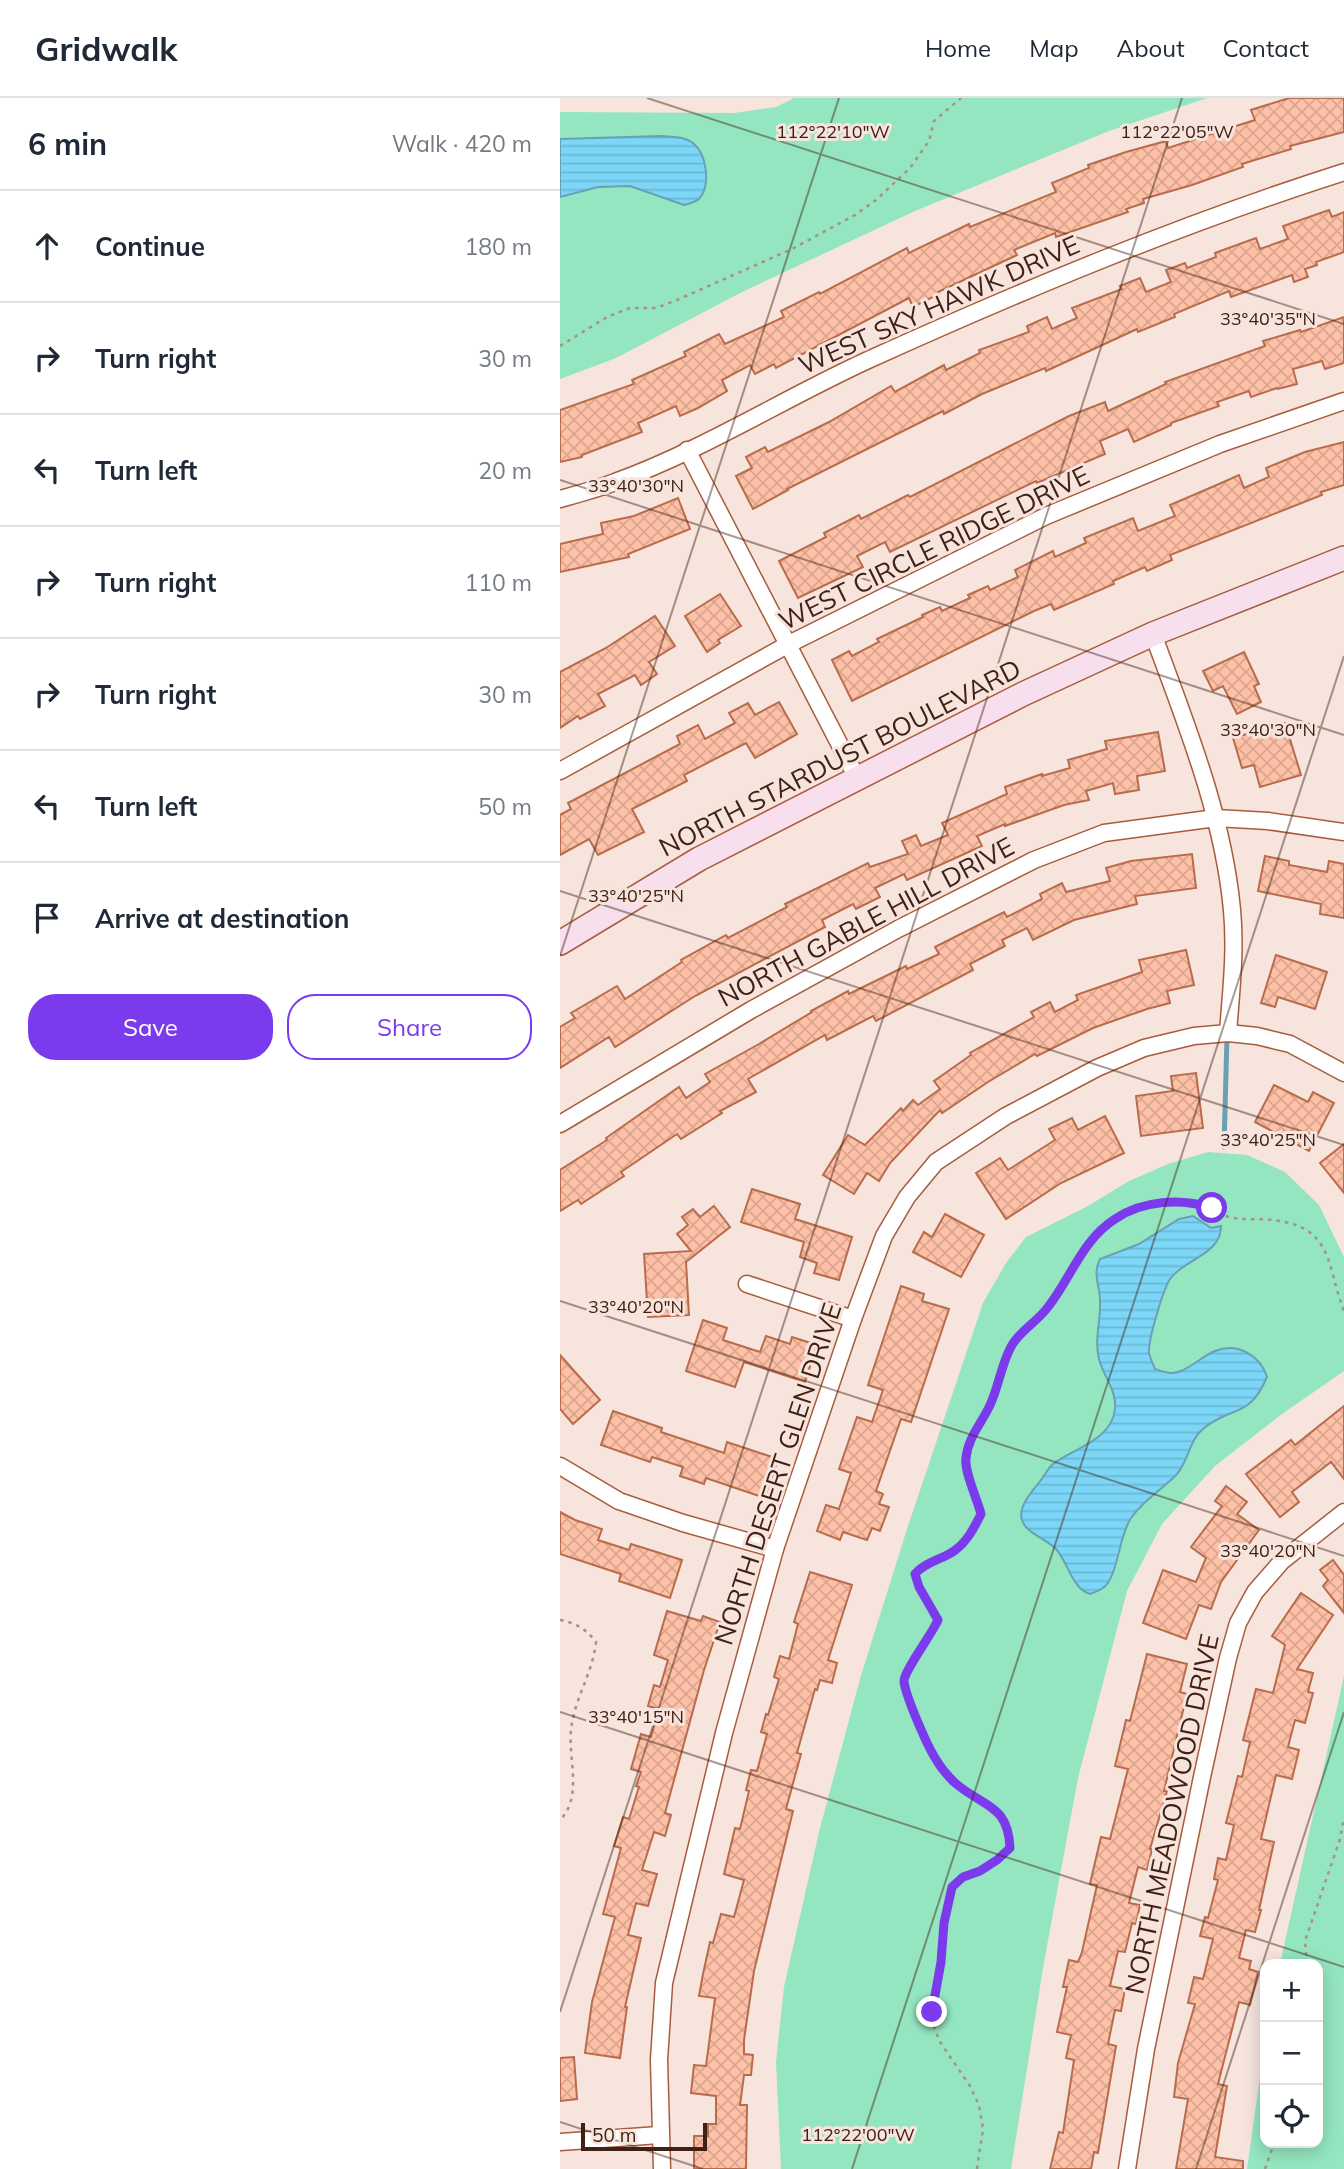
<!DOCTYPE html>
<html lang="en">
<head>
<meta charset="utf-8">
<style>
  body { margin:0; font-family:Mulish,sans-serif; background:#f6f6f7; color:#1f2937 }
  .controls { position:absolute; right:21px; bottom:21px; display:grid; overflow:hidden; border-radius:14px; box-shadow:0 4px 18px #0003 }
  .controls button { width:63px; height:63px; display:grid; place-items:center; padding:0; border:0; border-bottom:2px solid #e0e1e3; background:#fff; color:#1f2937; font:35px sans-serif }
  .scale { position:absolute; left:21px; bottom:18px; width:126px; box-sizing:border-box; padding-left:7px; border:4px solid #402113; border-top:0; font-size:19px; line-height:24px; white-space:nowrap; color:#402113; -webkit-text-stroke:5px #f6e4dd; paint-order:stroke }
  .stop { position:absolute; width:21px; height:21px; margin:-16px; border:5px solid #7c3aed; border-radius:50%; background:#fff }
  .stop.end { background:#7c3aed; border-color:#fff; box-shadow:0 2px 7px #0008 }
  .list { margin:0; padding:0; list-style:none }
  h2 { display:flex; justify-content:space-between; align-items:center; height:91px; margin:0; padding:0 28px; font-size:30px }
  h2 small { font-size:23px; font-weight:400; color:#747a83 }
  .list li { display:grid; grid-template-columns:46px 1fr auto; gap:21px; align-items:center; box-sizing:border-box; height:112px; padding:0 28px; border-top:2px solid #e0e1e3 }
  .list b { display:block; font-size:26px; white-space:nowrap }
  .list em { font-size:23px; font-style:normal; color:#747a83 }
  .actions { display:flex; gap:14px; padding:21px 28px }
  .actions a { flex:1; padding:16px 0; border:2px solid #7c3aed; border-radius:28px; text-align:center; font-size:24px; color:#7c3aed }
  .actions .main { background:#7c3aed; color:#fff }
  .icon { flex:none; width:38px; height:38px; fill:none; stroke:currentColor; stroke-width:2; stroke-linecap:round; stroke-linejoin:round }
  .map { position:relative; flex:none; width:784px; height:2071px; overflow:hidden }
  header { display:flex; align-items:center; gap:42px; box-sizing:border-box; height:98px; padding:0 35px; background:#fff; border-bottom:2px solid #e0e1e3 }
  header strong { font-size:33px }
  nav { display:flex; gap:38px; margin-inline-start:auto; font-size:24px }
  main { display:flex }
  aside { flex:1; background:#fff }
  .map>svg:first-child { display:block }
</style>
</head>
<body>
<header>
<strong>Gridwalk</strong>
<nav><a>Home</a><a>Map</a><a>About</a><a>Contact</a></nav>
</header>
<main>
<aside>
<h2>6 min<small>Walk · 420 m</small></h2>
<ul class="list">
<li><svg class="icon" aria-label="ahead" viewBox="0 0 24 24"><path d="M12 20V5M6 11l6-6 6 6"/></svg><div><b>Continue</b></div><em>180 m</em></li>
<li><svg class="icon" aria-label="right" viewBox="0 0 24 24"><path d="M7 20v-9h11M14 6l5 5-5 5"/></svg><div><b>Turn right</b></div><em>30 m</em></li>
<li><svg class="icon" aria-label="left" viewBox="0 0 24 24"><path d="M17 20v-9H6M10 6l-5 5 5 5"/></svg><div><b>Turn left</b></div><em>20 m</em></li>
<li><svg class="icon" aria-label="right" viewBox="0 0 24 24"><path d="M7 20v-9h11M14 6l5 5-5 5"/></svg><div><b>Turn right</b></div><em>110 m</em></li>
<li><svg class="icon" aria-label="right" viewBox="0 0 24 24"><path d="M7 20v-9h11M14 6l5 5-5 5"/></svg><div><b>Turn right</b></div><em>30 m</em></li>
<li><svg class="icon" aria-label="left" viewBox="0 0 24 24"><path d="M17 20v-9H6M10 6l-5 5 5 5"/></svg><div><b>Turn left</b></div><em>50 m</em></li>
<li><svg class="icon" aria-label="arrive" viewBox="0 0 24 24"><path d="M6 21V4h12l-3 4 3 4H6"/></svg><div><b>Arrive at destination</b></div></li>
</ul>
<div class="actions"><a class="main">Save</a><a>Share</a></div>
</aside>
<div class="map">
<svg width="784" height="2071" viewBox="0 0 784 2071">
  <defs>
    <pattern id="water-rules" width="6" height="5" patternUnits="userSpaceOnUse" patternTransform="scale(1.75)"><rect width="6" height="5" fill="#7cd6f7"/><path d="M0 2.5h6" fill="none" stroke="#6cb7d3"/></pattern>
    <pattern id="building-cross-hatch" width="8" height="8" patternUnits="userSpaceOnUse" patternTransform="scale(1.75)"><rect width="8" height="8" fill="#fec1a8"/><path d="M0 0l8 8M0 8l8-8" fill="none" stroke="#dba690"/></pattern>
  </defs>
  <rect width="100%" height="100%" fill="#f6e4dd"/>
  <g fill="#94e6c0">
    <path d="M234 0H647L549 33 355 113 184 193 56 260 0 281V14L174 15 216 9Z"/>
    <path d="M648 1054 687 1057 725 1074 759 1107 784 1159V1273L722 1316 655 1368 602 1426 567 1493 518 1680 484 1864 451 2071H221L216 1964 224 1889 259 1734 300 1581 347 1431 423 1205 446 1165 466 1139 528 1108 569 1083 608 1066Z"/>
    <path d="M784 1578V2071H687L705 1944V2045H758V1866H720Z"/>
  </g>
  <g fill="url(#water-rules)" stroke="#6aa0b3" stroke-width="2">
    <path d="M101 38C113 39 123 38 133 45 147 56 151 88 139 101 135 104 128 106 124 107L70 88 38 89 0 99V41Z"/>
    <path d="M633 1118 651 1130 661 1128C661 1157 624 1161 610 1181 603 1192 588 1242 589 1255 590 1260 593 1266 595 1271 604 1274 612 1277 621 1273 633 1268 643 1258 655 1253 677 1244 700 1257 707 1279 689 1321 673 1307 644 1330 629 1342 629 1362 617 1376 603 1391 583 1402 571 1420 559 1438 559 1469 548 1485 544 1491 536 1494 530 1496 512 1491 508 1464 496 1451 487 1442 474 1438 466 1429 452 1413 472 1394 481 1382 485 1377 488 1370 493 1366 514 1350 552 1342 555 1311 557 1292 543 1278 539 1261 534 1241 541 1223 540 1203 540 1186 532 1177 540 1161L579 1146 619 1121Z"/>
  </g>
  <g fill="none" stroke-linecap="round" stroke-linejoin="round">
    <path stroke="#6aa0b3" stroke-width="5" d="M664 1049 667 938"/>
  </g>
  <g fill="url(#building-cross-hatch)" stroke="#b96c4c" stroke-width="2">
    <path d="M729 0H784V34L730 48 731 51 682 66 683 69 632 87 583 101 584 105 566 111 568 114 496 139 495 135 454 152 457 157 378 194 379 196 353 209 349 200 216 270 214 266 195 276 190 267 162 282 167 293 138 310 120 318 116 308 78 325 82 334 22 357V359L0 364V312L74 286 72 282 126 258 124 254 159 236 165 246 224 219 221 213 259 194 260 196 347 150 349 155 409 126 410 129 496 94 492 85 529 70 528 67 566 54 606 43 608 50 679 27 695 22 691 12Z"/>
    <path d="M769 112 772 119 784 114V154L756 164 757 167 745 171 748 179 734 184 732 177 671 199 669 193 614 216 615 219 578 234 577 231 486 273 485 270 422 296 384 316 383 313 227 391 228 392 193 411 176 378 192 370 186 359 205 349 208 354 269 324 331 288 335 294 384 267 386 272 420 255 419 252 469 234 467 228 487 219 492 231 517 220 512 210 562 191 560 188 580 180 586 194 611 184 606 172 625 165 627 170 656 159 655 155 696 140 700 151 728 141 723 128Z"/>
    <path d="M784 219V265L765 271 762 263 733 271 737 286 718 291 717 290 691 299 689 293 657 304 659 308 611 325V327L574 344 568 331 540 343 545 356 477 385 476 383 330 454 325 444 297 458 303 469 238 500 219 463 266 439 264 435 299 417 301 421 348 397 350 399 509 318 545 304 548 313 606 286 605 284 705 248 703 243 740 232 741 234Z"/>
    <path d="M784 344V387L761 394 762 397 610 457 612 462 587 473 585 469 553 483 554 486 494 512 491 506 474 513 292 603 272 562 289 553 292 558 319 544 317 541 363 519 362 517 380 509 382 513 410 500 408 497 428 488 430 492 458 479 455 472 493 453 495 459 526 445 524 440 573 420 578 433 615 418 610 407 659 386 679 377 684 390 709 379 706 370 745 354Z"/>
    <path d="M118 400 130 431 68 456 69 459 0 474V446L43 436 41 425 74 418Z"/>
    <path d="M160 496 181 528 158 542 160 545 147 554 125 518Z"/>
    <path d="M95 518 115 548 89 564 97 576 81 587 75 577 38 596 45 608 20 621 18 618 0 630V574L46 550Z"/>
    <path d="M684 554 699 586 694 588 701 604 677 616 663 588 653 593 643 573Z"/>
    <path d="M219 604 237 636 195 660 186 645 124 677 127 683 72 711 84 734 38 757 29 741 0 757V717L11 711 8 705 120 646 117 638 138 627 145 641 175 625 169 615 188 605 195 617Z"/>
    <path d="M725 625 741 677 700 689 694 667 682 670 673 640Z"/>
    <path d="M598 634 605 673 577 678 579 692 555 696 553 685 526 693 529 702 504 707 445 728V726L417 738 422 748 347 782 344 776 315 790 320 799 296 811 293 806 262 822 265 829 135 898 55 949 49 939 0 970V929L15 920 11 915 57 888 65 901 122 864 121 862 166 837 168 840 227 809 225 806 308 765 310 769 348 756 342 743 356 737 361 748 388 737 382 725 447 696 445 689 482 676V678L510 670 508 662 547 651 545 643Z"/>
    <path d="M632 756 636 790 575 798 577 806 514 822 473 842 467 830 442 842 445 848 410 866 413 872 316 923 313 918 267 942 265 937 188 981 196 994 160 1013 162 1015 121 1041 117 1036 61 1074 64 1078 21 1106 18 1102 0 1113V1072L47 1042 46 1040 119 989 126 1000 150 984 145 976 199 946 252 914 251 913 288 893 289 896 346 868 347 871 379 856 375 849 444 814 447 819 482 801 480 796 502 785 506 794 550 783 546 770 571 763Z"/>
    <path d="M705 758 729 763V767L767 774 769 763 784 766V820L760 816 761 806 698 793Z"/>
    <path d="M626 852 634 887 607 893 610 905 587 911 533 930 477 958 475 956 428 984 382 1015 380 1012 330 1065 319 1083 307 1075 294 1096 263 1077 288 1037 305 1047 341 1010 343 1013 353 1002 358 1007 380 991 374 983 411 957 410 955 474 919 471 914 490 904 495 914 518 902 516 897 582 874 579 862Z"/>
    <path d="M716 857 767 874 755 911 718 899 715 909 701 905Z"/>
    <path d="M636 975 643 1030 581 1038 576 998 613 993 611 978Z"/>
    <path d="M714 987 748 1004 753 994 774 1005 749 1053 695 1024Z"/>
    <path d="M545 1018 564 1055 501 1085 446 1121 416 1075 440 1060 448 1072 495 1042 489 1031 512 1020 518 1032Z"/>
    <path d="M784 1046V1095L760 1065Z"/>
    <path d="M192 1091 240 1106 235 1121 292 1139 279 1182 254 1175 257 1165 240 1159 244 1144 181 1124Z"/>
    <path d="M154 1108 170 1129 126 1164 129 1217 88 1219 84 1156 131 1153 117 1136 128 1127 122 1119 133 1111 140 1119Z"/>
    <path d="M385 1116 424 1137 401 1179 353 1154 364 1134 372 1139Z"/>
    <path d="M341 1188 364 1196 362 1203 389 1211 351 1324 341 1321 316 1393 323 1396 319 1406 329 1409 320 1433 312 1430 307 1442 283 1434 280 1442 257 1433 266 1407 279 1411 291 1375 279 1371 297 1319 312 1324 323 1292 308 1287Z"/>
    <path d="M143 1222 167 1230 163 1242 200 1254 206 1238 230 1246 232 1239 257 1247 245 1284 184 1264 175 1289 126 1273Z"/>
    <path d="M0 1257 40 1302 13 1326 0 1311Z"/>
    <path d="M784 1308V1381L771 1364 732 1394 739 1404 720 1419 686 1376 731 1342 735 1347Z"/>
    <path d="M53 1313 102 1330 101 1334 164 1355 167 1344 218 1361 205 1400 146 1380 144 1386 120 1378 123 1369 92 1359 90 1364 41 1347Z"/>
    <path d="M666 1388 687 1404 677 1416 699 1432 661 1484 651 1511 639 1507 626 1541 583 1525 603 1472 636 1484 646 1460 631 1449 662 1408 655 1403Z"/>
    <path d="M0 1414 15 1422 42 1431 38 1442 69 1452 71 1446 122 1462 110 1500 59 1483 61 1476 0 1456Z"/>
    <path d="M773 1462 784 1477V1515L763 1488 768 1482 760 1472Z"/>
    <path d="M250 1474 292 1487 268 1562 277 1565 272 1585 260 1582 257 1592 255 1591 237 1655 241 1656 226 1711 233 1713 194 1873 184 1942V1956L193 1957 191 1977H184L180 2007H187L186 2071H134V2038H148V2026H156V1998L131 1995 134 1967 146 1968 155 1900 139 1898 143 1876 150 1844 153 1845 161 1816 174 1819 184 1782 164 1776 175 1730 180 1731 189 1693 186 1692 191 1672 197 1673 207 1636 201 1634 206 1616 208 1617 219 1581 214 1579 220 1558 229 1561 238 1526 234 1524Z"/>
    <path d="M741 1495 773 1517 737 1571 753 1575 748 1594 753 1595 745 1625 735 1622 728 1649 739 1652 732 1681 716 1677 701 1741 714 1744 699 1812H701L695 1834 686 1832 679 1860 691 1863 689 1871 698 1874 690 1907 679 1904 658 1986 667 1988 655 2059 683 2063V2071H616L628 2001 614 1999 618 1965 635 1906 628 1905 634 1879 643 1881 653 1841 640 1838 645 1819 648 1820 658 1782 654 1781 658 1760 666 1762 674 1727 666 1725 678 1678 682 1679 690 1644 683 1642 696 1591 713 1595 725 1547 712 1538Z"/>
    <path d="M107 1513 141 1523 143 1518 160 1524 144 1572 105 1715 111 1717 105 1738 94 1734 82 1772 97 1776 88 1808 76 1805 68 1837 81 1840 65 1909H67L60 1960 25 1955 32 1904 55 1819 43 1816 61 1750 54 1748 63 1719 69 1721 79 1689 76 1688 81 1674 71 1671 81 1636 91 1639 99 1611 88 1608 94 1587 100 1589 108 1562 94 1557Z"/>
    <path d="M587 1556 627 1566 620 1594 627 1596 604 1693H607L590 1751H592L587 1772 578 1769 569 1805 580 1807 576 1826 572 1825 565 1854 558 1853 550 1888 565 1891 561 1913 555 1912 548 1946 556 1948 538 2055 534 2054 531 2071H490L499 2034 503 2035 514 1962 506 1960 511 1937 497 1934 507 1889H503L509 1862 518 1864 522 1854 537 1787 530 1786 541 1739 550 1741 568 1671 555 1668 566 1622 570 1623Z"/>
    <path d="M14 1959 17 2001 0 2003V1960Z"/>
  </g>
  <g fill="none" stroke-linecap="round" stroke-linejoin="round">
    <defs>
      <g id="street">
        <path d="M127 352 297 680"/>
        <path d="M0 401C18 396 37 391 55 384 143 352 223 301 308 262 463 192 621 126 784 74"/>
        <path d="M593 536C626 626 663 716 672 812 676 853 671 894 668 935"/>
        <path d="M0 673 229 546 486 418 660 346 784 303"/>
        <path d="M0 1026 191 912 338 831 474 762 544 735 656 720 708 723 784 734"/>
        <path d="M187 1186 293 1221"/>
        <path d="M0 1368 59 1403 123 1425 215 1451"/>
        <path d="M0 2044 99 2037"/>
        <path d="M102 2071 99 1962 104 1885 164 1635 215 1451 293 1221 324 1138 347 1099 376 1064 446 1018 537 970 584 950 634 938 668 935 697 938 730 946 784 975"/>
        <path d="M567 2071 586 1951 642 1679 668 1560 678 1525 695 1494 722 1463 784 1414"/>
      </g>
      <path id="secondary" d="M0 845 139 761 463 596 593 536 784 460"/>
    </defs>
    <use href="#street" stroke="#a85c3d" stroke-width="19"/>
    <use href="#secondary" stroke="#a85c3d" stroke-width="26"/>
    <g stroke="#a89086" stroke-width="2.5" stroke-dasharray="3.5 5" stroke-linecap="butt">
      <path d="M0 248 47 219 70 210H96L117 202 232 151 295 117 316 102 350 70 369 43 374 23 401 0"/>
      <path d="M0 1522C16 1525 26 1531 36 1544 32 1578 15 1598 11 1632 8 1661 23 1699 0 1722"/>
      <path d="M747 1866 745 1843 780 1741 784 1719"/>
      <path d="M417 2071 423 2031 419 2007 410 1988 380 1944 374 1929 372 1914 381 1865 384 1825 392 1789 403 1779 420 1773 437 1762 450 1750C447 1705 422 1709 394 1684 388 1678 381 1670 377 1663 368 1650 345 1597 344 1583 344 1573 372 1536 378 1522L359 1489 355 1476C365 1464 381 1462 394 1453 407 1444 414 1430 421 1416 417 1400 404 1374 406 1360 408 1339 422 1325 430 1307 439 1288 441 1266 452 1247 459 1234 476 1225 485 1213 509 1183 522 1135 559 1118 587 1105 623 1097 652 1110 657 1112 661 1116 666 1118 680 1123 698 1120 713 1122 774 1129 766 1167 784 1213"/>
      <path d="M705 2071 714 2045"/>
    </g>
    <use href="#street" stroke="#fff" stroke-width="16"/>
    <use href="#secondary" stroke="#f8dfee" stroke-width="23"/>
  </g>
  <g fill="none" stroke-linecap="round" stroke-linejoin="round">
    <path stroke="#7c3aed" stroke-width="9" d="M372 1914 381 1864 384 1825 392 1789 403 1779 420 1773 437 1762 450 1750C448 1705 422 1709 394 1684 388 1678 381 1670 377 1663 368 1650 345 1597 344 1583 344 1573 372 1536 378 1522L359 1489 355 1476C365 1464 381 1462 394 1453 407 1444 414 1430 421 1416 417 1400 404 1374 406 1360 408 1339 422 1325 430 1307 439 1288 441 1266 452 1247 460 1233 478 1223 488 1209 511 1180 522 1142 555 1121 583 1102 621 1100 652 1110"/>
  </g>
  <path fill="none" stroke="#402113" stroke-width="2" stroke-opacity="0.45" d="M87 0 784 226M0 382 784 637M0 793 784 1047M0 858 279 0M0 1203 784 1458M0 1614 784 1869M0 1914 622 0M0 2024 143 2071M292 2071 784 558M636 2071 784 1614"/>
  <g text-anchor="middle" stroke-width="6" stroke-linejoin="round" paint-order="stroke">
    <g font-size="26" fill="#402113" stroke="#f6e4dd">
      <text transform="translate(379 207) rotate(-24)" y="9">WEST SKY HAWK DRIVE</text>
      <text transform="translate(374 450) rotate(-26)" y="9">WEST CIRCLE RIDGE DRIVE</text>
      <text transform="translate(280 660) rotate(-27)" y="9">NORTH STARDUST BOULEVARD</text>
      <text transform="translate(306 824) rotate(-28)" y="9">NORTH GABLE HILL DRIVE</text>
      <text transform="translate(218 1376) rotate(-72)" y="9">NORTH DESERT GLEN DRIVE</text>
      <text transform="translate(612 1716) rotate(-78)" y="9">NORTH MEADOWOOD DRIVE</text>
    </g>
  </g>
  <g font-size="18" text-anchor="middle" fill="#402113" stroke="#f6e4dd" stroke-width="6" stroke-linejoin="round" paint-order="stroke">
    <text x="273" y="40">112°22'10"W</text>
    <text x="617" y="40">112°22'05"W</text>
    <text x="708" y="227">33°40'35"N</text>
    <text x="76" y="394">33°40'30"N</text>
    <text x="708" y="638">33°40'30"N</text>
    <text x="76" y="804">33°40'25"N</text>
    <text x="708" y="1048">33°40'25"N</text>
    <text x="76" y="1215">33°40'20"N</text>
    <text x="708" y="1459">33°40'20"N</text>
    <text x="76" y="1625">33°40'15"N</text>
    <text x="298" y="2043">112°22'00"W</text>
  </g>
</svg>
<div class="controls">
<button>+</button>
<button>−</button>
<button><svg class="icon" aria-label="locate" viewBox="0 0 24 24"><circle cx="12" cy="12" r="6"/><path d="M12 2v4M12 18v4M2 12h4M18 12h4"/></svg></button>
</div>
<div class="scale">50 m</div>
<div class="stop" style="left:652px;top:1110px"></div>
<div class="stop end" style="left:372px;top:1914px"></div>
</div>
</main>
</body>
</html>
